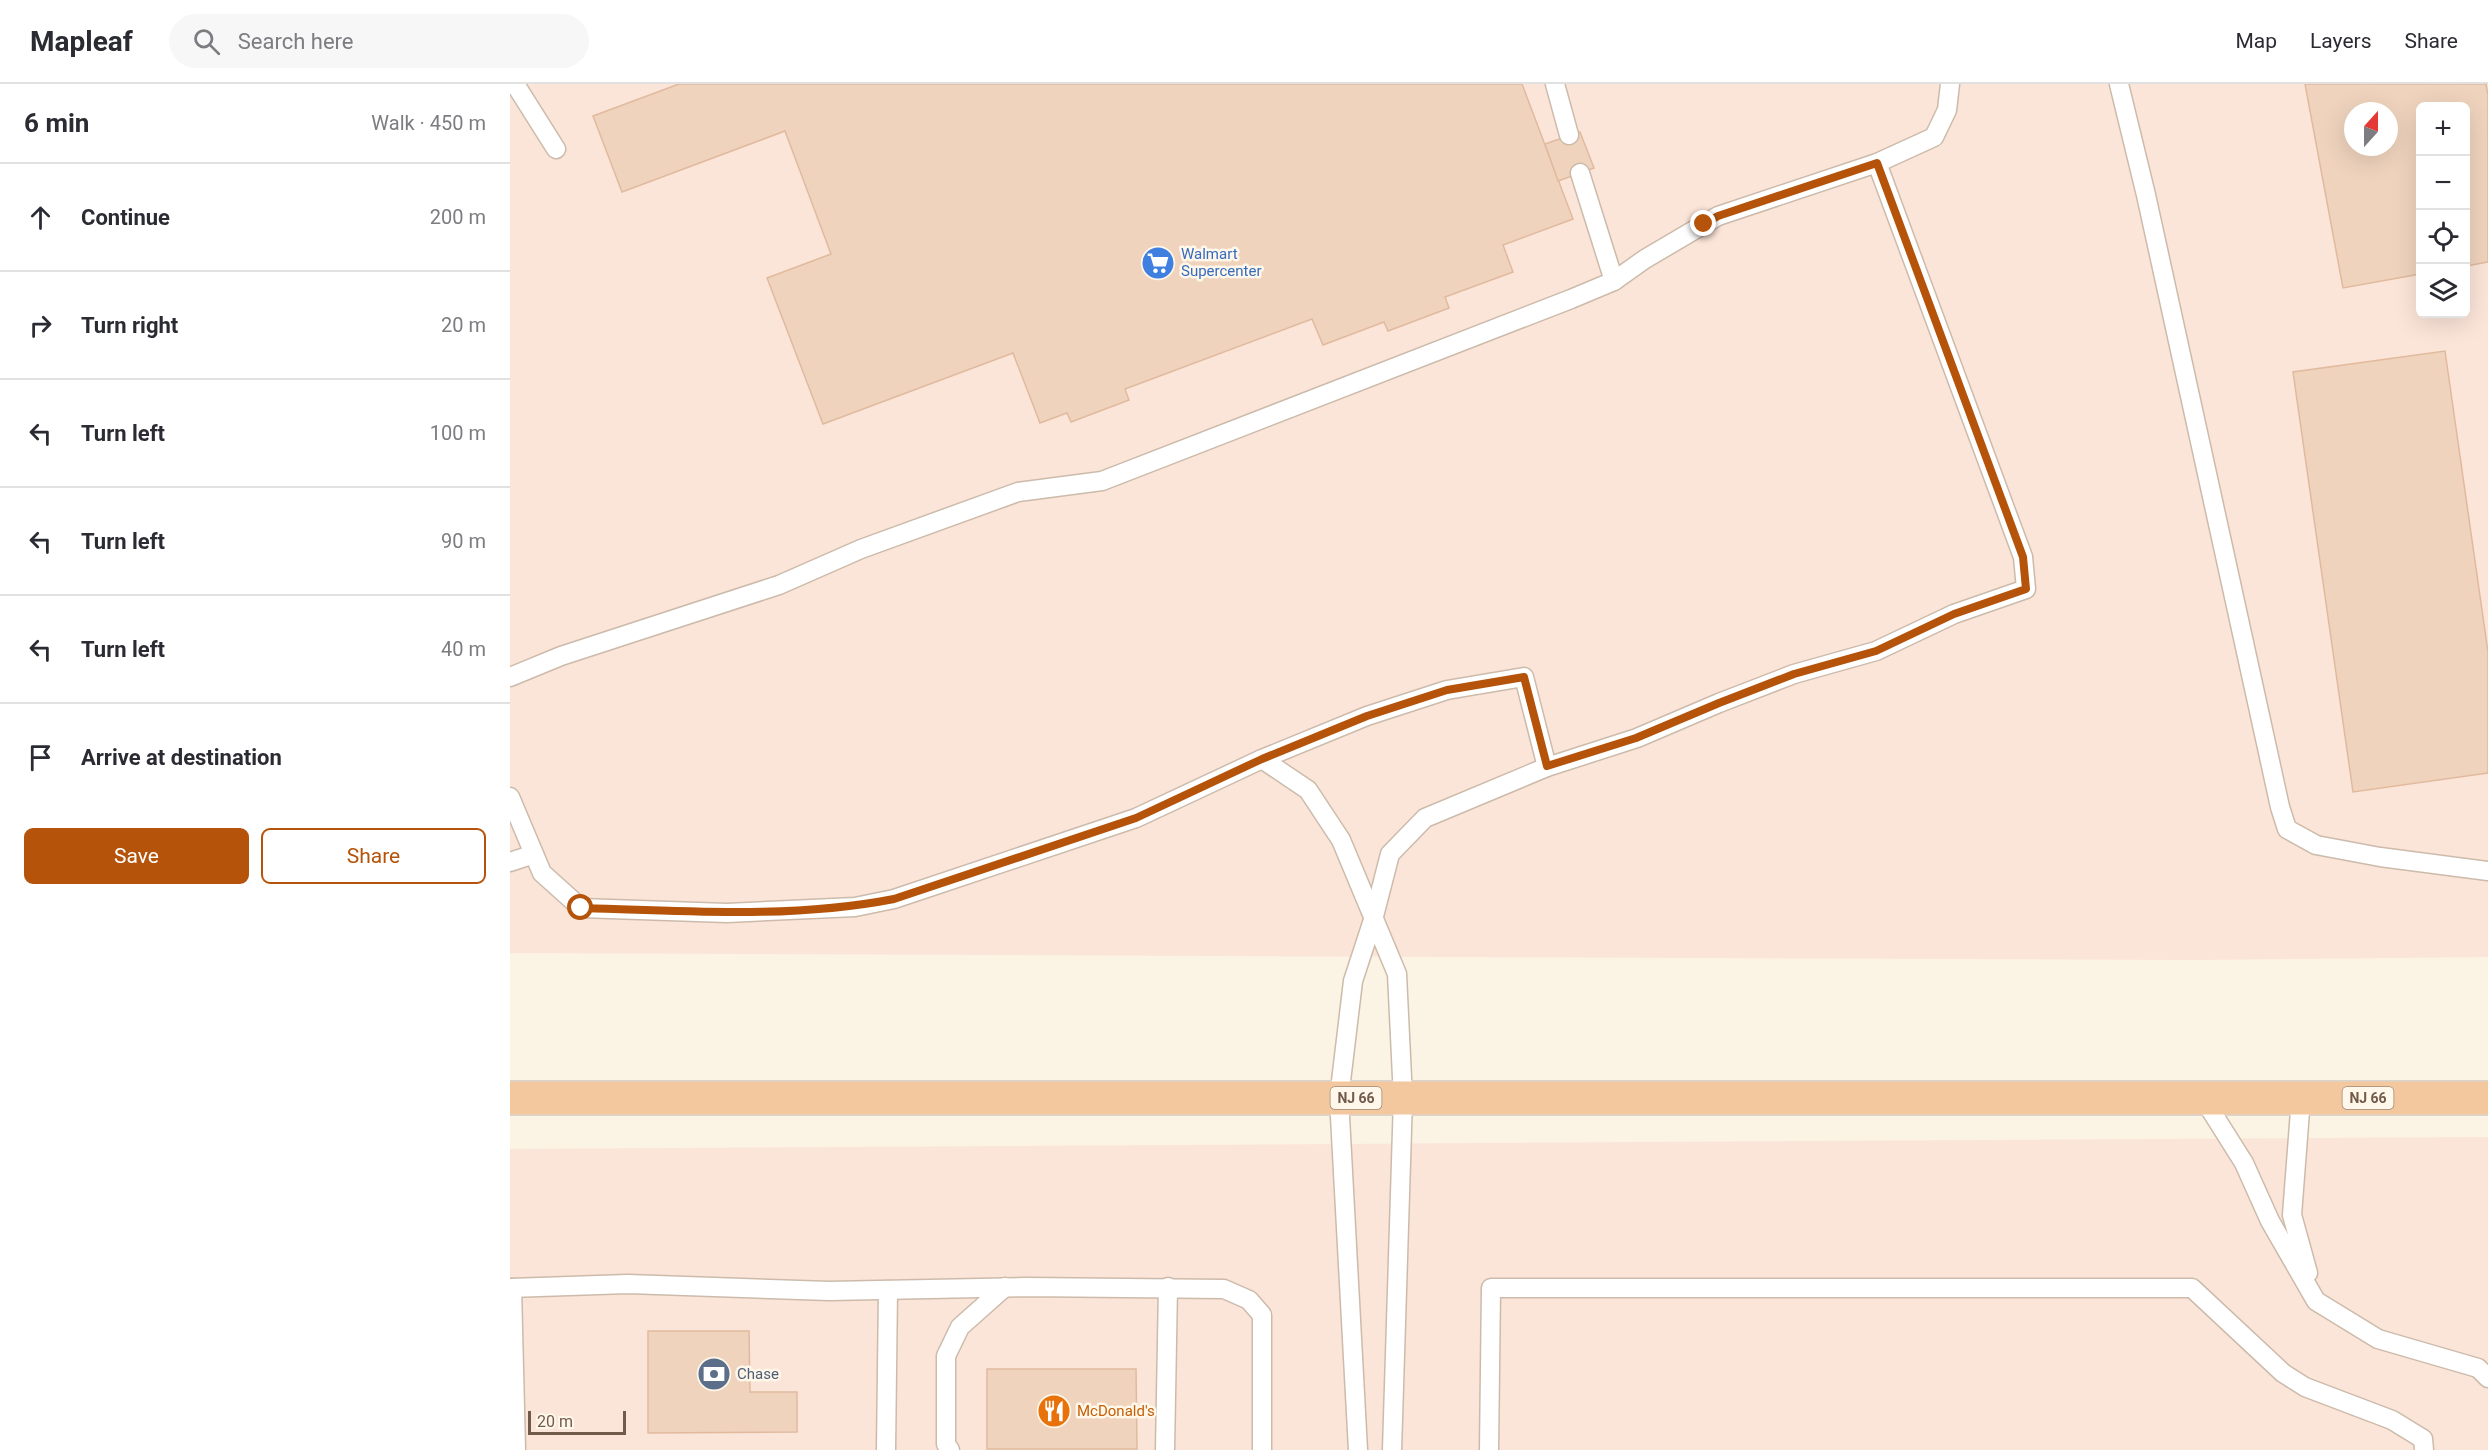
<!DOCTYPE html>
<html lang="en">
<head>
<meta charset="utf-8">
<style>
  body { margin:0; font-family:Roboto,sans-serif; background:#f7f7f7; color:#2b2b33 }
  .controls { position:absolute; right:18px; top:18px; display:grid; overflow:hidden; border-radius:9px; box-shadow:0 6px 24px #0002 }
  .controls button { width:54px; height:54px; display:grid; place-items:center; padding:0; border:0; border-bottom:2px solid #e1e1e2; background:#fff; color:#2b2b33; font:30px sans-serif }
  .compass { position:absolute; left:1834px; top:18px; width:54px; height:54px; border-radius:50%; background:#fff; box-shadow:0 6px 24px #0002; rotate:21deg }
  .scale { position:absolute; left:18px; bottom:15px; width:98px; box-sizing:border-box; padding-left:6px; border:3px solid #725a4b; border-top:0; font-size:16px; line-height:21px; white-space:nowrap; color:#725a4b; -webkit-text-stroke:4px #fef7ea; paint-order:stroke }
  .stop { position:absolute; width:18px; height:18px; margin:-14px; border:4px solid #b45309; border-radius:50%; background:#fff }
  .stop.end { background:#b45309; border-color:#fff; box-shadow:0 2px 6px #0008 }
  .list { margin:0; padding:0; list-style:none }
  h2 { display:flex; justify-content:space-between; align-items:center; height:78px; margin:0; padding:0 24px; font-size:26px }
  h2 small { font-size:20px; font-weight:400; color:#7c7c81 }
  .list li { display:grid; grid-template-columns:39px 1fr auto; gap:18px; align-items:center; box-sizing:border-box; height:108px; padding:0 24px; border-top:2px solid #e1e1e2 }
  .list b { display:block; font-size:22px; white-space:nowrap }
  .list em { font-size:20px; font-style:normal; color:#7c7c81 }
  .actions { display:flex; gap:12px; padding:18px 24px }
  .actions a { flex:1; padding:14px 0; border:2px solid #b45309; border-radius:9px; text-align:center; font-size:21px; color:#b45309 }
  .actions .main { background:#b45309; color:#fff }
  .icon { flex:none; width:33px; height:33px; fill:none; stroke:currentColor; stroke-width:2; stroke-linecap:round; stroke-linejoin:round }
  .map { position:relative; flex:none; width:1978px; height:1366px; overflow:hidden }
  header { display:flex; align-items:center; gap:36px; box-sizing:border-box; height:84px; padding:0 30px; background:#fff; border-bottom:2px solid #e1e1e2 }
  header strong { font-size:28px }
  nav { display:flex; gap:33px; margin-inline-start:auto; font-size:21px }
  .search { width:420px; height:54px; background:#f7f7f7; display:flex; align-items:center; gap:15px; box-sizing:border-box; padding:0 21px; border-radius:33px; color:#7c7c81; font-size:22px }
  main { display:flex }
  aside { flex:1; background:#fff }
  .map>svg:first-child { display:block }
</style>
</head>
<body>
<header>
<strong>Mapleaf</strong>
<div class="search"><svg class="icon" aria-label="search" viewBox="0 0 24 24"><circle cx="10" cy="10" r="6"/><path d="M15 15l6 6"/></svg>Search here</div>
<nav><a>Map</a><a>Layers</a><a>Share</a></nav>
</header>
<main>
<aside>
<h2>6 min<small>Walk · 450 m</small></h2>
<ul class="list">
<li><svg class="icon" aria-label="ahead" viewBox="0 0 24 24"><path d="M12 20V5M6 11l6-6 6 6"/></svg><div><b>Continue</b></div><em>200 m</em></li>
<li><svg class="icon" aria-label="right" viewBox="0 0 24 24"><path d="M7 20v-9h11M14 6l5 5-5 5"/></svg><div><b>Turn right</b></div><em>20 m</em></li>
<li><svg class="icon" aria-label="left" viewBox="0 0 24 24"><path d="M17 20v-9H6M10 6l-5 5 5 5"/></svg><div><b>Turn left</b></div><em>100 m</em></li>
<li><svg class="icon" aria-label="left" viewBox="0 0 24 24"><path d="M17 20v-9H6M10 6l-5 5 5 5"/></svg><div><b>Turn left</b></div><em>90 m</em></li>
<li><svg class="icon" aria-label="left" viewBox="0 0 24 24"><path d="M17 20v-9H6M10 6l-5 5 5 5"/></svg><div><b>Turn left</b></div><em>40 m</em></li>
<li><svg class="icon" aria-label="arrive" viewBox="0 0 24 24"><path d="M6 21V4h12l-3 4 3 4H6"/></svg><div><b>Arrive at destination</b></div></li>
</ul>
<div class="actions"><a class="main">Save</a><a>Share</a></div>
</aside>
<div class="map">
<svg width="1978" height="1366" viewBox="0 0 1978 1366">
  <rect width="100%" height="100%" fill="#fbf3e4"/>
  <g fill="#fbe4d8" fill-rule="evenodd">
    <path d="M0 0H1978V873L1684 876 0 869ZM1910 22H1956V230H1910ZM1843 27H1879V63H1843Z"/>
    <path d="M1978 1053V1366H0V1065Z"/>
  </g>
  <g fill="#efd3bd" stroke="#e1ba9e" stroke-width="1.5" fill-rule="evenodd">
    <path d="M169 0H1012L1063 135 993 161 1003 188 935 213 939 224 878 247 874 238 813 261 802 235 615 305 619 316 561 338 557 329 530 339 503 269 313 340 257 194 321 170 275 47 112 108 83 32Z"/>
    <path d="M1795 0H1976L1978 11V178L1956 182V22H1910V190L1833 204ZM1843 27H1879V63H1843Z"/>
    <path d="M1070 48 1084 84 1048 97 1035 60Z"/>
    <path d="M1935 267 1978 568V689L1843 708 1783 288Z"/>
    <path d="M138 1247H239L240 1308H287V1348L138 1349Z"/>
    <path d="M477 1285H626L627 1365H477Z"/>
  </g>
  <g fill="none" stroke-linecap="round" stroke-linejoin="round">
    <defs>
      <g id="service">
        <path d="M5 0 46 65"/>
        <path d="M1045 0 1059 51"/>
        <path d="M1609 0 1636 111 1770 723 1777 745 1806 761 1870 773 1978 787"/>
        <path d="M1070 89 1104 197"/>
        <path d="M0 593 51 572 269 501 351 465 508 408 592 397 1061 215 1104 197 1135 175 1208 132 1367 79 1424 53 1437 26 1440 0"/>
        <path d="M752 675 798 706 831 756 887 890 893 1014 882 1366"/>
        <path d="M0 713 32 789 71 824 217 829 345 823 384 815 626 734 752 675 857 632 937 606 1014 593 1037 683"/>
        <path d="M0 778 24 770"/>
        <path d="M1693 1014 1734 1079 1760 1137 1806 1217 1868 1255 1968 1284 1978 1294"/>
        <path d="M1791 1014 1782 1131 1798 1189"/>
        <path d="M0 1204 118 1200 319 1207 516 1203 714 1205 739 1216 752 1231V1366"/>
        <path d="M2 1204 6 1366"/>
        <path d="M376 1366 378 1206"/>
        <path d="M440 1366 436 1360V1272L450 1243 495 1203"/>
        <path d="M655 1366 658 1203"/>
        <path d="M848 1366 829 1014 843 897 863 836 880 770 915 734 1037 683 1127 654 1209 619 1284 590 1366 567 1444 530 1516 505 1513 473 1367 79"/>
        <path d="M979 1366 981 1204H1682L1773 1289 1795 1303 1882 1336 1913 1355 1914 1366"/>
      </g>
      <path id="trunk" d="M0 1014H1978"/>
    </defs>
    <use href="#service" stroke="#ccbbab" stroke-width="21"/>
    <use href="#trunk" stroke="#dad4d0" stroke-width="36"/>
    <use href="#service" stroke="#fff" stroke-width="18"/>
    <use href="#trunk" stroke="#f4c89e" stroke-width="33"/>
  </g>
  <g fill="none" stroke-linecap="round" stroke-linejoin="round">
    <path stroke="#b45309" stroke-width="8" d="M71 824C175 827 281 835 384 815L626 734 752 675 857 632 937 606 1014 593 1037 682 1126 654 1209 619 1284 590 1366 567 1444 530 1516 505 1513 473 1367 79 1208 132 1194 140"/>
  </g>
  <defs>
    <symbol id="supermarket-disc" viewBox="-11 -11 22 22"><circle r="9.5" fill="#3f7fe0" stroke="#fef7ea"/><path d="M-6-5.5h2.5l.6 2H6L4.5 2H-2.5L-4.4-4H-6ZM-1.5 3.2a1.3 1.3 0 1 0 .1 0ZM3 3.2a1.3 1.3 0 1 0 .1 0Z" fill="#fff"/></symbol>
    <symbol id="bank-disc" viewBox="-11 -11 22 22"><circle r="9.5" fill="#5c6f8a" stroke="#fef7ea"/><path d="M-6-4H6V4H-6ZM0-2.3a2.3 2.3 0 1 0 0 4.6a2.3 2.3 0 1 0 0-4.6Z" fill="#fff"/></symbol>
    <symbol id="restaurant-disc" viewBox="-11 -11 22 22"><circle r="9.5" fill="#e8710a" stroke="#fef7ea"/><path d="M-5-6h1v4h1v-4h1v4h1v-4h1v5L-1.5 .5V6h-2V.5L-5-1ZM5-6V6H3V1.5H1.5Q1.5-4 5-6Z" fill="#fff"/></symbol>
  </defs>
  <g fill-rule="evenodd">
    <use href="#supermarket-disc" x="629" y="160" width="38" height="38"/>
    <use href="#bank-disc" x="185" y="1271" width="38" height="38"/>
    <use href="#restaurant-disc" x="525" y="1308" width="38" height="38"/>
  </g>
  <g text-anchor="middle" stroke-width="5" stroke-linejoin="round" paint-order="stroke">
    <g fill="#fef7ea" stroke="#9c897b" stroke-width="1.5">
      <rect x="820.5" y="1003" width="51" height="22" rx="4.5"/>
      <rect x="1832.5" y="1003" width="51" height="22" rx="4.5"/>
    </g>
    <g font-size="14" font-weight="bold" fill="#725a4b">
      <text x="846" y="1019">NJ 66</text>
      <text x="1858" y="1019">NJ 66</text>
    </g>
    <g font-size="15" fill="#366cbe" stroke="#fef7ea" text-anchor="start">
      <text x="671" y="175">Walmart<tspan x="671" dy="17">Supercenter</tspan></text>
    </g>
    <g font-size="15" fill="#4e5e75" stroke="#fef7ea" text-anchor="start">
      <text x="227" y="1295">Chase</text>
    </g>
    <g font-size="15" fill="#c56008" stroke="#fef7ea" text-anchor="start">
      <text x="567" y="1332">McDonald's</text>
    </g>
  </g>
</svg>
<div class="controls">
<button>+</button>
<button>−</button>
<button><svg class="icon" aria-label="locate" viewBox="0 0 24 24"><circle cx="12" cy="12" r="6"/><path d="M12 2v4M12 18v4M2 12h4M18 12h4"/></svg></button>
<button><svg class="icon" aria-label="layers" viewBox="0 0 24 24"><path d="M12 4l9 5-9 5-9-5zM3 14l9 5 9-5"/></svg></button>
</div>
<svg class="compass" viewBox="-18 -18 36 36"><path d="M0-13l5 13h-10z" fill="#e53935"/><path d="M0 13l5-13h-10z" fill="#7c7c81"/></svg>
<div class="scale">20 m</div>
<div class="stop" style="left:71px;top:824px"></div>
<div class="stop end" style="left:1194px;top:140px"></div>
</div>
</main>
</body>
</html>
